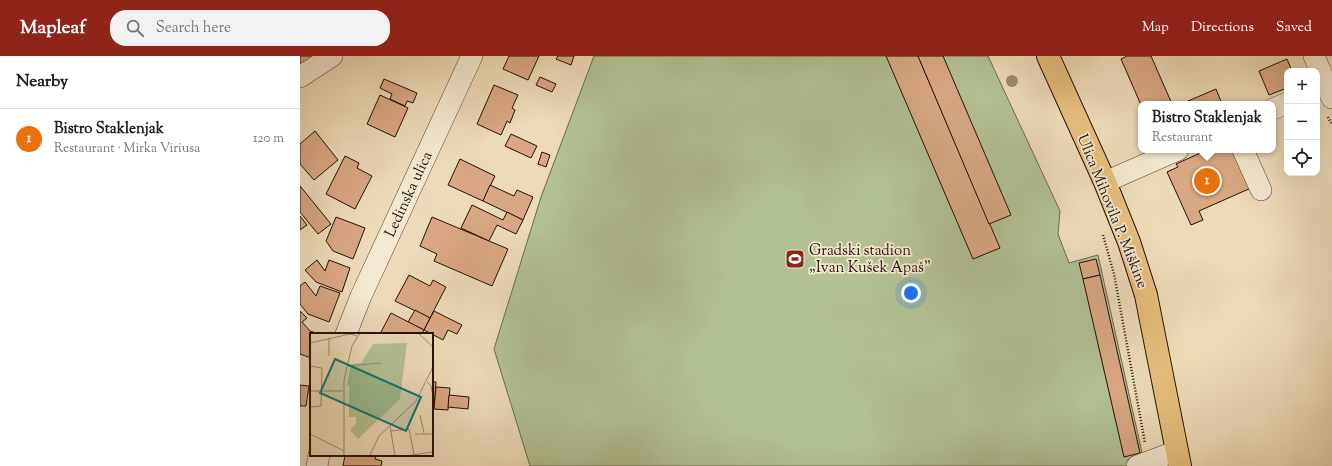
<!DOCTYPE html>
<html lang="en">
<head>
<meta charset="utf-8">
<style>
  body { margin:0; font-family:"Sorts Mill Goudy",serif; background:#f2f2f2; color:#202124 }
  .controls { position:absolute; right:12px; top:12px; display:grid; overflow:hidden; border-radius:8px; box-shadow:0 4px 16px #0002 }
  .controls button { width:36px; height:36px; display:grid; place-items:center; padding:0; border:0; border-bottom:1px solid #e0e0e0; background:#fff; color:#202124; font:20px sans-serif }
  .you { position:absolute; left:611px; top:237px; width:14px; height:14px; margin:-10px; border:3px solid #fff; border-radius:50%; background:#1a73e8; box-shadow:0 0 0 6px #1a73e833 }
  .badge { display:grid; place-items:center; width:26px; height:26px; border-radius:50%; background:#8f2418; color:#fff; font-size:13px; font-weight:700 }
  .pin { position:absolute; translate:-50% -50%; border:2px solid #fff; box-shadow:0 1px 4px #0006 }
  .popup { position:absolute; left:838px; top:45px; width:138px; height:52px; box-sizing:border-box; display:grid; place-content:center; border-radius:8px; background:#fff; filter:drop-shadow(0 1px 3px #0005); font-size:13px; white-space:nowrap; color:#757577 }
  .popup b { font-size:15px; color:#202124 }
  .popup::after { content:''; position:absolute; left:50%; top:100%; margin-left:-8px; border:8px solid transparent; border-top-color:#fff }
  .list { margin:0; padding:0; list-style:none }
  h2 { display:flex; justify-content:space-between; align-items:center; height:52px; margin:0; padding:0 16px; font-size:17px }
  h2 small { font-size:13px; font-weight:400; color:#757577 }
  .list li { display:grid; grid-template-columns:26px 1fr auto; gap:12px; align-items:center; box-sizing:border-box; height:60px; padding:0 16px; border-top:1px solid #e0e0e0 }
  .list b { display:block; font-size:15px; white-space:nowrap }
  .list p { margin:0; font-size:13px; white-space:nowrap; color:#757577 }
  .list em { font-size:13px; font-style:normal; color:#757577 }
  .icon { flex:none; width:22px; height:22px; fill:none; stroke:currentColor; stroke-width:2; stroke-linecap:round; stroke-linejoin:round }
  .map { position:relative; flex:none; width:1032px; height:410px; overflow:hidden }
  header { display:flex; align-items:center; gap:24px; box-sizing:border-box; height:56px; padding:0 20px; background:#8f2418; color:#fff }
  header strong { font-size:19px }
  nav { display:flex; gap:22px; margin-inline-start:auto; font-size:14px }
  .search { width:280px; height:36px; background:#f2f2f2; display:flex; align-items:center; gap:10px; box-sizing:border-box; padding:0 14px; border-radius:16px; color:#757577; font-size:15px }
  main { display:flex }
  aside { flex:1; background:#fff }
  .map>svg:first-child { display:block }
</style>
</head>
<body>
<header>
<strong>Mapleaf</strong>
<div class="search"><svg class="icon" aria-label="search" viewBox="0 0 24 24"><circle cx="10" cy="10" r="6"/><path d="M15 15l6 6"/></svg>Search here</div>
<nav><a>Map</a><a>Directions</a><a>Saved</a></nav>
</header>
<main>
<aside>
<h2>Nearby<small></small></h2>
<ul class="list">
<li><span class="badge" style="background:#e8710a">1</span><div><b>Bistro Staklenjak</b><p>Restaurant · Mirka Viriusa</p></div><em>120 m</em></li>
</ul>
</aside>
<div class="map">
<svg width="1032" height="410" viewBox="0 0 1032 410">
  <rect width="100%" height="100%" fill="#eddbb8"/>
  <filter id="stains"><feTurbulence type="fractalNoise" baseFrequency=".005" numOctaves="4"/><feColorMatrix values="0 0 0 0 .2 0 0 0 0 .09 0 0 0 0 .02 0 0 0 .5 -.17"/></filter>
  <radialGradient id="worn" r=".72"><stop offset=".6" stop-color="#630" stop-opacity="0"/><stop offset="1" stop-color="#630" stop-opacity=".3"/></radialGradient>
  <path fill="#b2c194" stroke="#6c684d" d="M294 0H688L760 155 758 178 769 207 798 199 845 410H230L194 293 241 141Z"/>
  <g fill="#d9a882" stroke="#260f06">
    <path d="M0 0H27L0 17Z"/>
    <path d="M209 0H239L228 24 203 13Z"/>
    <path d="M258 0H274L271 9 256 3Z"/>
    <path d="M586 0H618L700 192 673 203Z"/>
    <path d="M618 0H643L711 159 689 168Z"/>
    <path d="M827 0H851L872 48 841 49 821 3Z"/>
    <path d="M987 3 992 15H987V32L969 39 959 15Z"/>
    <path d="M240 21 256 28 252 36 236 29Z"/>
    <path d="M84 23 117 37 113 47 107 45 105 50 90 43 92 38 80 32Z"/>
    <path d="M194 29 218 39 212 52 215 54 210 67 207 65 201 79 177 68Z"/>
    <path d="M916 33 922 48H881Z"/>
    <path d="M80 39 108 52 95 81 67 68Z"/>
    <path d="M15 75 38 104 14 124 0 108V88Z"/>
    <path d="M211 78 237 90 231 102 205 90Z"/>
    <path d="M907 94H934L951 132 899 155 903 164 891 169 867 116 878 111 876 108Z"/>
    <path d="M242 96 250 99 246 111 238 108Z"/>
    <path d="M45 100 59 107 57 112 72 120 55 153 26 138Z"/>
    <path d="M160 103 195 120 183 145 148 129Z"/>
    <path d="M190 129 214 140 217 134 233 141 223 164 183 145Z"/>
    <path d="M0 130 31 168 18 178 0 156Z"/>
    <path d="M172 149 203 164 207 156 223 164 216 178 197 169 189 185 161 172Z"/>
    <path d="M0 160 7 169 0 174Z"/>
    <path d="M36 161 65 172 53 203 33 195 26 185Z"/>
    <path d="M132 161 208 193 192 230 134 205 137 198 120 190Z"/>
    <path d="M796 203 800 219 783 223 779 207Z"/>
    <path d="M17 204 25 215 29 204 50 212 42 236 16 226 5 214Z"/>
    <path d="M109 219 130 230 133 224 146 231 130 262 95 245Z"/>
    <path d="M800 219 840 397 824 401 783 223Z"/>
    <path d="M5 226 16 240 20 230 40 237 29 266 8 258 0 248V230Z"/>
    <path d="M115 254 130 262 124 274 108 266Z"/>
    <path d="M0 255 7 262 2 266 10 275 19 278H11V302L0 298Z"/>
    <path d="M134 255 162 269 157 278 148 274 143 284 124 274Z"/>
    <path d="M91 257 124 274 122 278H80Z"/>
    <path d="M132 326H136L134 353H132Z"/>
    <path d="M0 329 9 330 6 350H0Z"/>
    <path d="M136 331 150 332 148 354 134 353Z"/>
    <path d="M149 339 169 341 168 353 148 351Z"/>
    <path d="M45 399H76L75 403 82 405 81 410H43Z"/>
  </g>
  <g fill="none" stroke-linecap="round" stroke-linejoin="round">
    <defs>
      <g id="minor">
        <path d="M1014 0 1032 42"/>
        <path d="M0 21 32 0"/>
        <path d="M973 53 987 47"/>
        <path d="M943 94 961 134"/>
        <path d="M805 126 878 94"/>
        <path d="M46 278 61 240 172 0"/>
        <path d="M17 410 19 399"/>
        <path d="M837 410 877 395"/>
      </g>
      <path id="major" d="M748 0 805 126 829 186 846 239 880 410"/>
    </defs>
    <use href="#minor" stroke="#584232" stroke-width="22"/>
    <use href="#major" stroke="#260f06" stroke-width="24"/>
    <g stroke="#260f06" stroke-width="2.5" stroke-dasharray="1 2" stroke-linecap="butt">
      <path d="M1028 61 1032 69"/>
      <path d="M803 179 814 218 845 387"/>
    </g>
    <use href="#minor" stroke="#f3e8d1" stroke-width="21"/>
    <use href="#major" stroke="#e6be7c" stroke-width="22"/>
  </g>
  <circle fill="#9a8d72" cx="712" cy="25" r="6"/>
  <defs>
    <symbol id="stadium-square" viewBox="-11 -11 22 22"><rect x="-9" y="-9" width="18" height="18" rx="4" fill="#8f2418" stroke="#f3e8d1"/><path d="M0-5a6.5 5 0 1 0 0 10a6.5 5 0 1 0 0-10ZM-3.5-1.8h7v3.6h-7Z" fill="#fff"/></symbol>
  </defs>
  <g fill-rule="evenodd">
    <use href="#stadium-square" x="484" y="192" width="22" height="22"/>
  </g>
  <g text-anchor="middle" stroke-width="3.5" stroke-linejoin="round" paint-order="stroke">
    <g font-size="15" fill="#260f06" stroke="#f3e8d1">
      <text transform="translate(108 138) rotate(-65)" y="5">Ledinska ulica</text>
      <text transform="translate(813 155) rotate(68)" y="5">Ulica Mihovila P. Miškine</text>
    </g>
    <g font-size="15" fill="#260f06" stroke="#f3e8d1" text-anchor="start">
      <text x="509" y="199">Gradski stadion<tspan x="509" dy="17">„Ivan Kušek Apaš”</tspan></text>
    </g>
  </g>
  <g transform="translate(10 277)">
    <rect width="123" height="123" fill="#eddbb8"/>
    <path d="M97 10 90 66 48 106 40 97 46 91V84H39V53L37 52 41 31 51 30 63 11Z" fill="#b2c194"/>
    <path fill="none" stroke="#9d8971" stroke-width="1" d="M108 0 123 14M19 5V23M0 10 40 1 47 3M0 33 12 35 11 73 0 74M38 33 71 30M117 49 121 53 123 64M0 58H33M110 82 114 100M80 93 85 123M81 98 99 96 104 122M0 101 34 118M105 101H123M60 122 69 103 106 68 123 34M34 123V47L42 13 50 0M96 123 123 119"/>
    <path fill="#0f766e" fill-opacity="0.15" stroke="#0f766e" stroke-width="2" d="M25 26 111 64 96 98 10 60Z"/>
    <rect width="123" height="123" fill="none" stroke="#260f06" stroke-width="2"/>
  </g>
  <rect width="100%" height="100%" filter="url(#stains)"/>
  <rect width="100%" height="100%" fill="url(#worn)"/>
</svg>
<div class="controls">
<button>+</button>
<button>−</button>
<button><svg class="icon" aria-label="locate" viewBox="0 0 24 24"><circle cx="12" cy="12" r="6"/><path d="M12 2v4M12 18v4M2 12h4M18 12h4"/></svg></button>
</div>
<div class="you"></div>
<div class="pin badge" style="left:907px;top:125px;background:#e8710a">1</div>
<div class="popup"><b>Bistro Staklenjak</b>Restaurant</div>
</div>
</main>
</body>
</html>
